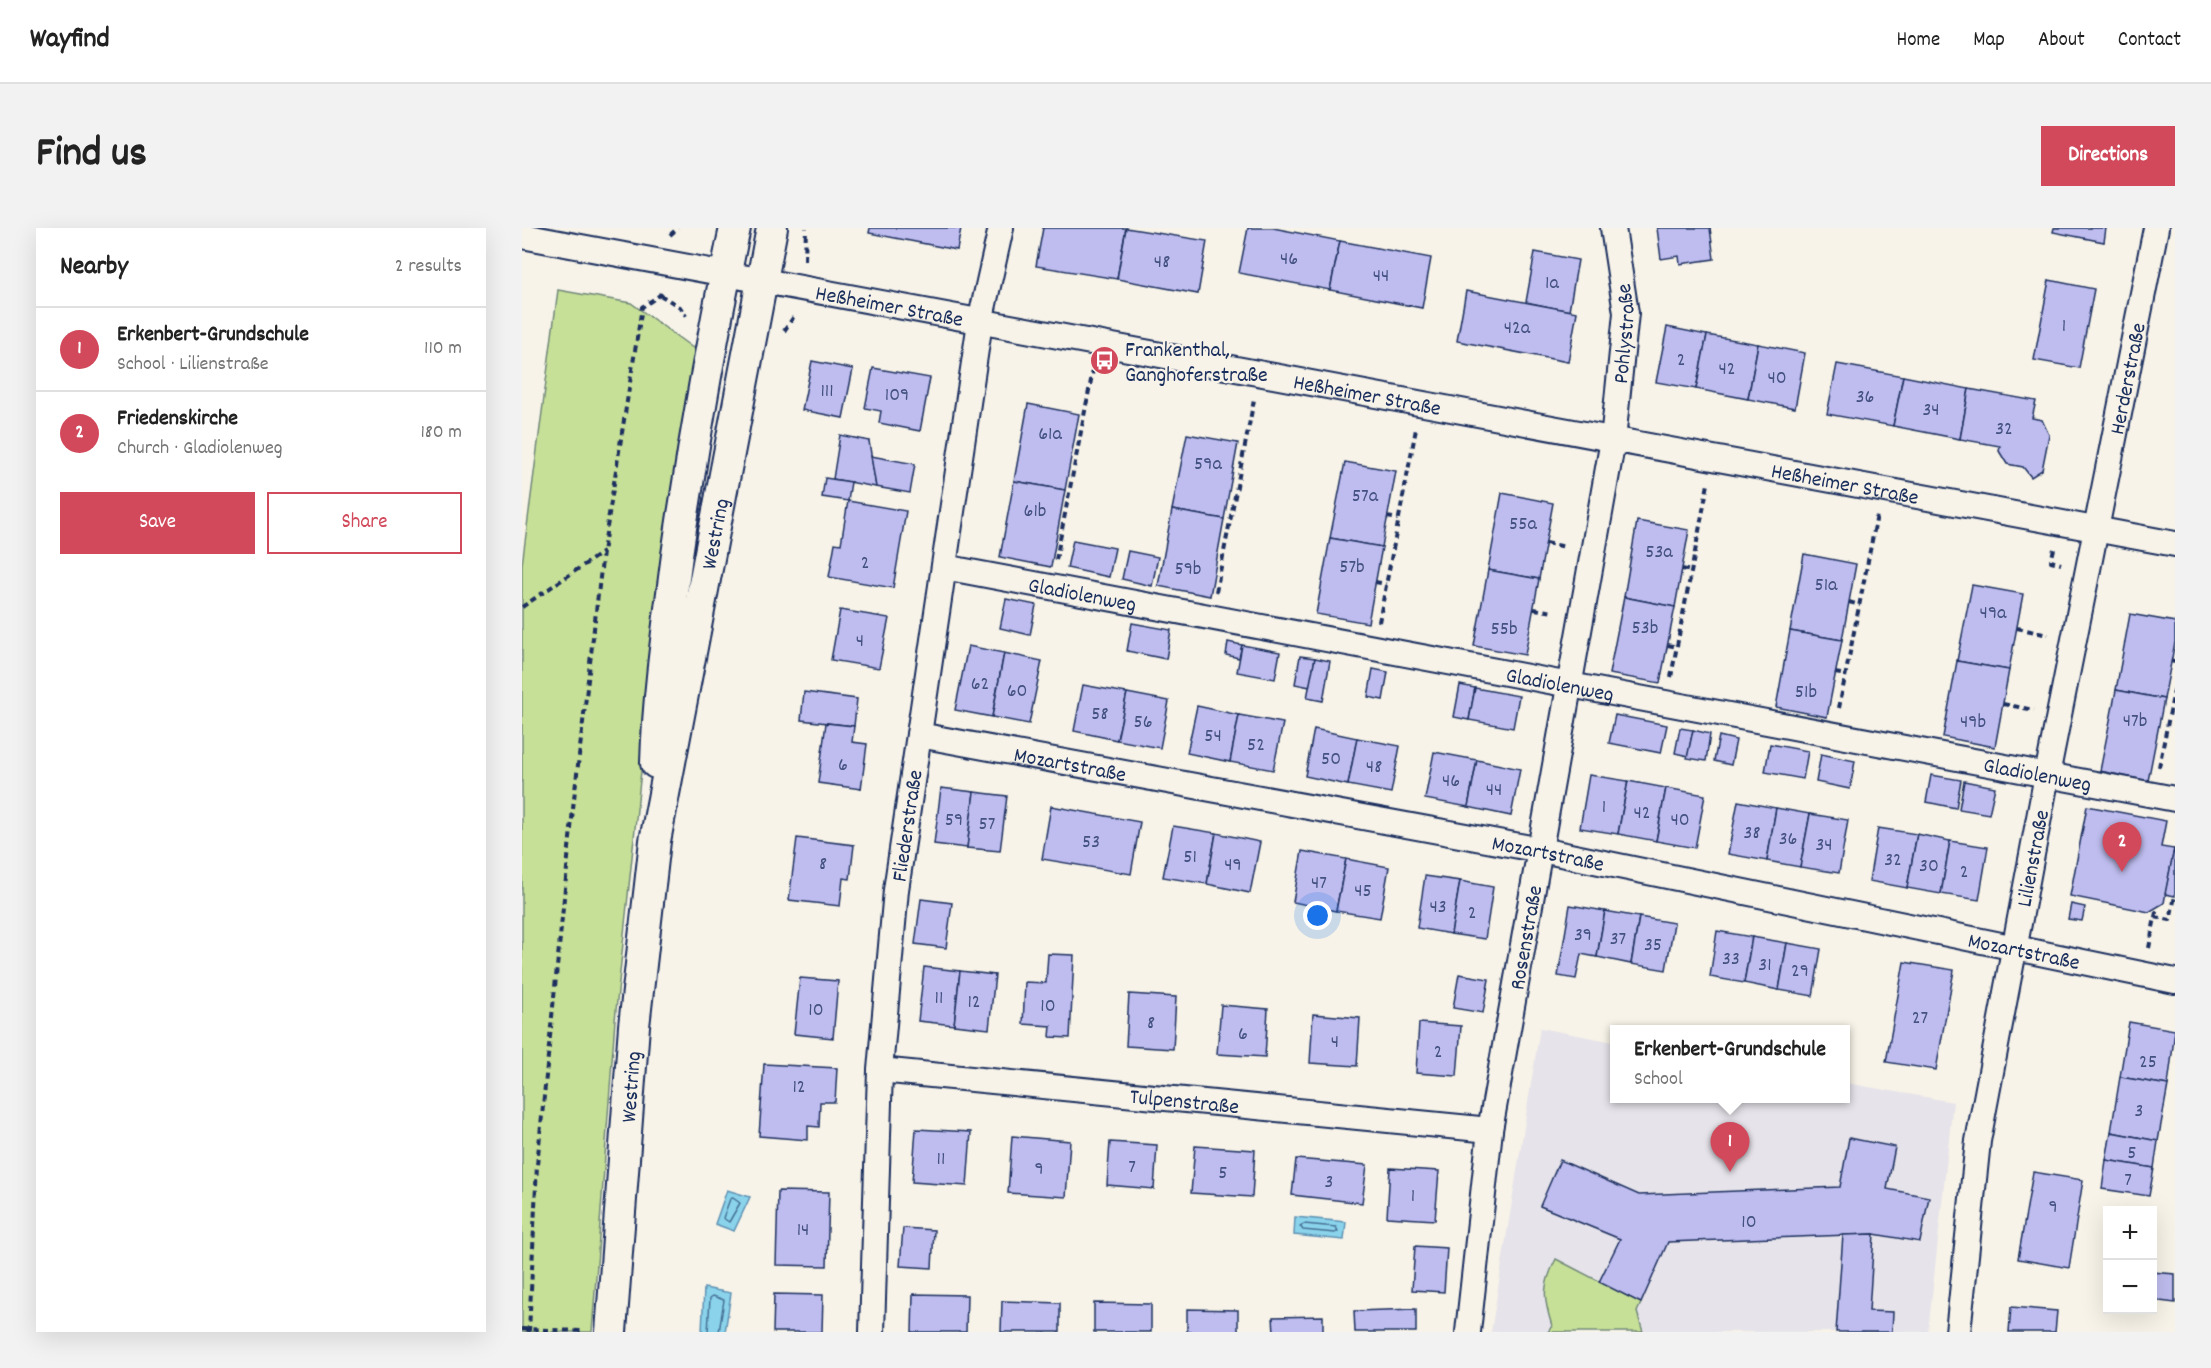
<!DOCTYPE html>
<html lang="en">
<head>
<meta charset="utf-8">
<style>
  body { margin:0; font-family:Dekko,sans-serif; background:#f2f2f2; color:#222 }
  .controls { position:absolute; right:18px; bottom:18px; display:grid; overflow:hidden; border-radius:0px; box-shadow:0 6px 24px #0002 }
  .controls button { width:54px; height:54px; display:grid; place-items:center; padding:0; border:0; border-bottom:2px solid #e0e0e0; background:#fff; color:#222; font:30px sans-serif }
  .you { position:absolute; left:796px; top:688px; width:21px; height:21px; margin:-15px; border:4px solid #fff; border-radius:50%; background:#1a73e8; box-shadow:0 0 0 9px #1a73e833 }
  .badge { display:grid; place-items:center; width:39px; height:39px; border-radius:50%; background:#d1495b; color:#fff; font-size:20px; font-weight:700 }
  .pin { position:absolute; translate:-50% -50px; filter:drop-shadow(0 2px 3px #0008) }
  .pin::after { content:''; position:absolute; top:32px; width:21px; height:18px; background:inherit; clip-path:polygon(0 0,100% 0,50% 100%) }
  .popup { position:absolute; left:1088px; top:797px; width:240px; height:78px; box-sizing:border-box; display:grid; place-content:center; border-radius:0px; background:#fff; filter:drop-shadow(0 2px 4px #0005); font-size:20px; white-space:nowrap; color:#767676 }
  .popup b { font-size:22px; color:#222 }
  .popup::after { content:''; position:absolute; left:50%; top:100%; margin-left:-12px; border:12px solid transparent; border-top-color:#fff }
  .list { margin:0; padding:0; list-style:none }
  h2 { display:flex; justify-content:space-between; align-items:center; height:78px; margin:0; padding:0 24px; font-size:26px }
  h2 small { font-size:20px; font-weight:400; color:#767676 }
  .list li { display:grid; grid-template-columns:39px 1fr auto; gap:18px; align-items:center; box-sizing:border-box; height:84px; padding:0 24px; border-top:2px solid #e0e0e0 }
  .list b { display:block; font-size:22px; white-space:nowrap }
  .list p { margin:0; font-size:20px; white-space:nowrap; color:#767676 }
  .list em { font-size:20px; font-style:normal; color:#767676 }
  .actions { display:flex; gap:12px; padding:18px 24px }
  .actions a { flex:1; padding:14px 0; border:2px solid #d1495b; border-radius:0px; text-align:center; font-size:21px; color:#d1495b }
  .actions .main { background:#d1495b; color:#fff }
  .map { position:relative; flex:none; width:1653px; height:1104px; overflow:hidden; border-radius:0px }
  header { display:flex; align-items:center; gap:36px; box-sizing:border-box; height:84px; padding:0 30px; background:#fff; border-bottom:2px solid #e0e0e0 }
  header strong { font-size:28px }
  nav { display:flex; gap:33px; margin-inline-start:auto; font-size:21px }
  .intro { display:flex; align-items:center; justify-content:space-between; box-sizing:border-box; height:144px; padding:0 36px }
  h1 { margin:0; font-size:42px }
  .button { padding:15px 27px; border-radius:0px; background:#d1495b; color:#fff; font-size:21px; font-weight:700 }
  main { display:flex; gap:36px; padding:0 36px }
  aside { flex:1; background:#fff; border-radius:0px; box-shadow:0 6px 24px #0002 }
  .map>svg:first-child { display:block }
</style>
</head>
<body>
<header>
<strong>Wayfind</strong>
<nav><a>Home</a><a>Map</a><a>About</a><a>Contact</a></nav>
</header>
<div class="intro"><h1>Find us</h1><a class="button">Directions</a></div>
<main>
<aside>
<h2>Nearby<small>2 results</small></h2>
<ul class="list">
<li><span class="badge">1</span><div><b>Erkenbert-Grundschule</b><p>School · Lilienstraße</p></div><em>110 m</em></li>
<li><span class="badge">2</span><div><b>Friedenskirche</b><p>Church · Gladiolenweg</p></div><em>180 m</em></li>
</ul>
<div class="actions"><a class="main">Save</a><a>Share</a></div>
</aside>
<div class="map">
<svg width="1653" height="1104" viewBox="0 0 1653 1104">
  <rect width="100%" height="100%" fill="#f7f3e8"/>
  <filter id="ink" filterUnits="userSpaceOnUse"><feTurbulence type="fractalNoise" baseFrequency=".0167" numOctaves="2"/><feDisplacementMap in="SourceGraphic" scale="12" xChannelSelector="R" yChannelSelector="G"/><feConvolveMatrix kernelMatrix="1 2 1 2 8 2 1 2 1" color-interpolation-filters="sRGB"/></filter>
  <g filter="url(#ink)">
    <path fill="#e6e3ea" d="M1018 800 1092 814V870H1324V855L1431 874 1406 1104H969Z"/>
    <g fill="#c7e097" stroke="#71887a" stroke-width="1.5">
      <path d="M36 62 109 75 175 123 136 380 93 792 70 1104H0V337Z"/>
      <path d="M1034 1031 1119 1075 1115 1084 1121 1104H1026L1030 1098C1021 1069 1020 1059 1034 1031Z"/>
    </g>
    <g fill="#8ad3eb" stroke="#5e91b3" stroke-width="1.5">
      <path d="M205 962 228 969 212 1003 193 996Z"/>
      <path d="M773 989 824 994 822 1012 772 1007Z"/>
      <path d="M182 1060 209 1065 203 1104H180Z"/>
    </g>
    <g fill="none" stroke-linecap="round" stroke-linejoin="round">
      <g stroke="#477196" stroke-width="1.5">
        <path d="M211 970 218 975 207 994 201 990 208 971Z"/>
        <path d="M782 996 814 999 816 1003 813 1005 781 1002 778 998Z"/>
        <path d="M186 1104 188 1070 191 1068 202 1072 197 1104"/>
      </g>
    </g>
    <g fill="#bfbdef" stroke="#1b2f5e" stroke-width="1.5">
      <path d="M348 0H439L435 22 347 5Z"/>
      <path d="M521 0H604L595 51 514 38Z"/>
      <path d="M604 0 685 13 676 66 595 51Z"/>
      <path d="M726 0H751L818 13 808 62 717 45Z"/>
      <path d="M1135 0H1188L1192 31 1158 36 1157 28 1139 31Z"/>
      <path d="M1532 0H1584L1582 14 1531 4Z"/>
      <path d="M818 13 909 30 900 80 808 62Z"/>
      <path d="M1013 24 1056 32 1047 83 1004 74Z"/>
      <path d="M1527 52 1572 61 1557 140 1512 132Z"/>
      <path d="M944 63 1055 84 1046 134 935 113Z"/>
      <path d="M1145 99 1185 107 1174 161 1134 154Z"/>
      <path d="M1185 107 1236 116 1226 171 1174 161Z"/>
      <path d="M1236 116 1283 125 1273 180 1226 171Z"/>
      <path d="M290 133 331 141 321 190 280 182Z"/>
      <path d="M1315 136 1381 148 1371 198 1305 186Z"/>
      <path d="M351 140 408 150 398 203 357 195 359 183 343 180Z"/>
      <path d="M1381 148 1447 161 1438 211 1371 198Z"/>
      <path d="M1447 161 1514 173 1510 190 1520 192 1527 207 1520 242 1509 249 1501 239 1485 236 1477 223 1478 218 1438 211Z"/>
      <path d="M506 176 557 186 543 262 492 253Z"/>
      <path d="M665 206 716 215 702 291 650 282Z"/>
      <path d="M318 207 347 213 354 259 311 251Z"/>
      <path d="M349 228 393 236 388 265 354 259Z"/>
      <path d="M823 234 874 243 860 319 808 310Z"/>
      <path d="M303 250 329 254 326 273 300 269Z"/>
      <path d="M492 253 543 262 529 339 478 329Z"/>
      <path d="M980 265 1031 275 1017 351 966 342Z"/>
      <path d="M326 273 384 283 371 360 307 349 313 315 319 316Z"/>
      <path d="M650 282 702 291 688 368 636 358Z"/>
      <path d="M1115 293 1167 302 1153 379 1102 369Z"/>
      <path d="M808 310 860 319 846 395 794 386Z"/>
      <path d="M551 312 593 320 587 349 545 340Z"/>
      <path d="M606 323 636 329 630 358 600 351Z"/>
      <path d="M1282 326 1334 336 1320 412 1268 403Z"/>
      <path d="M966 342 1017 351 1003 427 952 418Z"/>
      <path d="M1450 357 1501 366 1487 442 1435 433Z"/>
      <path d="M1102 369 1153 379 1138 455 1087 446Z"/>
      <path d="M484 371 514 377 508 407 478 400Z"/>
      <path d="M318 382 367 390 357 440 309 432Z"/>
      <path d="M1608 386 1653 394V414L1642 471 1594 462Z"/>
      <path d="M610 395 649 402 644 431 605 423Z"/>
      <path d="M1268 403 1320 412 1305 489 1254 479Z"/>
      <path d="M706 414 720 417 717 430 704 427Z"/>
      <path d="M720 417 758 424 753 451 715 444Z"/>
      <path d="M446 418 482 425 470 489 433 482Z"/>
      <path d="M482 425 520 433 507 496 470 489Z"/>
      <path d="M778 428 793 430 788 459 773 456Z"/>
      <path d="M793 430 808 433 801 473 785 470Z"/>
      <path d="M1435 433 1487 442 1473 519 1421 509Z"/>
      <path d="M851 441 866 444 861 472 846 469Z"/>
      <path d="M561 457 605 465 595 512 552 503Z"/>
      <path d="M938 457 953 460 947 492 932 489Z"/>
      <path d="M953 460 997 468 991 500 947 492Z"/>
      <path d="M1594 462 1642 471 1626 553 1578 543Z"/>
      <path d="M282 464 335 471 332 498 279 492Z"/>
      <path d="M605 465 647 473 638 520 595 512Z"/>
      <path d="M675 478 717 487 708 534 665 525Z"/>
      <path d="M717 487 761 495 751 542 708 534Z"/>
      <path d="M1093 487 1145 497 1139 525 1087 515Z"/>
      <path d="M304 495 332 498 330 514 345 516 339 561 296 555Z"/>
      <path d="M1158 500 1171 502 1166 528 1153 525Z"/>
      <path d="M792 501 835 510 826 557 783 548Z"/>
      <path d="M1171 502 1188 506 1184 533 1165 530Z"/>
      <path d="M1197 508 1214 512 1209 537 1192 533Z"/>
      <path d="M835 510 878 518 869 565 826 557Z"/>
      <path d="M1248 516 1286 523 1281 551 1243 544Z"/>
      <path d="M912 524 955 532 946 579 903 571Z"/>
      <path d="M1299 526 1333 533 1328 561 1294 554Z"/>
      <path d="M955 532 998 541 989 588 946 579Z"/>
      <path d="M1067 547 1106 553 1096 606 1058 600Z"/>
      <path d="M1409 547 1439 552 1434 580 1404 574Z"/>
      <path d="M1106 553 1144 560 1134 613 1096 606Z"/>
      <path d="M1442 553 1473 559 1467 586 1437 581Z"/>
      <path d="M419 560 452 564 445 620 412 616Z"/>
      <path d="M1144 560 1183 567 1173 620 1134 613Z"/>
      <path d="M452 564 485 568 478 623 445 620Z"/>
      <path d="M1216 573 1254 580 1245 633 1206 626Z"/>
      <path d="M529 578 618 594 609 646 520 631Z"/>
      <path d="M1565 578 1644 593 1639 619 1652 621 1642 675 1627 684 1548 668Z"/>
      <path d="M1254 580 1288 586 1278 639 1245 633Z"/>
      <path d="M1288 586 1326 592 1317 645 1278 639Z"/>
      <path d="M651 598 694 605 685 656 641 649Z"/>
      <path d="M1356 600 1395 606 1385 660 1347 653Z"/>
      <path d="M694 605 738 614 728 665 685 656Z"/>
      <path d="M1395 606 1428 613 1419 666 1385 660Z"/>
      <path d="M275 610 332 617 328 651 321 650 318 678 267 672Z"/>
      <path d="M1428 613 1466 619 1457 672 1419 666Z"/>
      <path d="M1652 621H1653V668L1643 666Z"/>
      <path d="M780 623 824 631 814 683 771 674Z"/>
      <path d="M824 631 867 639 858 690 814 683Z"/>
      <path d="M903 648 938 653 929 706 895 700Z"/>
      <path d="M938 653 971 659 963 711 929 706Z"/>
      <path d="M399 671 430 675 424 720 393 716Z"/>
      <path d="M1549 676 1563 679 1560 693 1546 691Z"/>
      <path d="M1048 677 1083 683 1075 729 1059 726 1054 751 1036 748Z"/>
      <path d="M1083 683 1117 689 1109 736 1075 729Z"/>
      <path d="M1117 689 1152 695 1144 742 1109 736Z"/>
      <path d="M1195 703 1230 709 1222 755 1188 749Z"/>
      <path d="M1230 709 1265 715 1257 762 1222 755Z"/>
      <path d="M1265 715 1299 721 1291 768 1257 762Z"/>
      <path d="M526 726 552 727 548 810 528 809 529 798 501 796 503 754 524 755Z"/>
      <path d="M1382 734 1432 742 1414 842 1364 834Z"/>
      <path d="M402 739 438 743 432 797 396 793Z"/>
      <path d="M438 743 473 747 467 801 432 797Z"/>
      <path d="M937 746 967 751 961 785 931 780Z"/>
      <path d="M278 750 316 753 311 810 272 806Z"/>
      <path d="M607 766 654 769 651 821 604 818Z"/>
      <path d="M699 777 746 781 743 829 695 826Z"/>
      <path d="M791 786 838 790 835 838 788 835Z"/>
      <path d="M1607 794 1653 802 1646 857 1598 849Z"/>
      <path d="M897 795 939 798 935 848 894 845Z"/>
      <path d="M242 836 315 840 313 874H298L297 899 286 898V912L237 908Z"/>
      <path d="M1598 849 1646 857 1636 913 1589 904Z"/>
      <path d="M394 901 449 904 445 958 390 954Z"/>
      <path d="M1589 904 1636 913 1632 940 1584 932Z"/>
      <path d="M490 908 548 913 544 969 486 965Z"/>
      <path d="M1327 910 1373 919 1365 961 1407 969 1398 1014 1352 1006 1146 1014 1119 1075 1077 1054 1098 1011 1018 978 1038 932 1117 967 1318 959Z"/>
      <path d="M588 914 635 917 632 961 585 957Z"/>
      <path d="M673 918 733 922 730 969 669 965Z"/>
      <path d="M774 931 845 937 840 975 770 967Z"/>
      <path d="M1584 932 1632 940 1627 968 1580 961Z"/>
      <path d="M868 940 917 943 913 992 865 989Z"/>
      <path d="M1511 944 1561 952 1547 1040 1496 1031Z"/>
      <path d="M256 963 307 964 305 1038 254 1037Z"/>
      <path d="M381 1000 412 1002 410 1040 378 1038Z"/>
      <path d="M1352 1006 1347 1083 1371 1084 1370 1104H1314L1321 1007Z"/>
      <path d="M893 1018 925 1020 922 1064 890 1062Z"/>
      <path d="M1630 1044 1653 1046V1075L1630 1072Z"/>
      <path d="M252 1066 301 1067 300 1104H251Z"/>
      <path d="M391 1066 445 1067 444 1104H390Z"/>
      <path d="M480 1073 538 1075V1104H479Z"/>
      <path d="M572 1075 629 1076V1104H572Z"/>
      <path d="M1489 1079 1535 1083 1533 1104H1487Z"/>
      <path d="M665 1081 716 1082V1104H665Z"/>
      <path d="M894 1081V1104H833L832 1083Z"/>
      <path d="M801 1088V1104H752L751 1089Z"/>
    </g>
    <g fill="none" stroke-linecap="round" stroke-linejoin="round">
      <defs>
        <g id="minor">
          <path id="s1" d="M0 8 1653 316"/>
          <path id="s2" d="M422 339 1653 571"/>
          <path id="s3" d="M397 507 1019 622 1653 753"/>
          <path id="s4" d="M358 842 968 902"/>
          <path id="s5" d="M350 1104 358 842 374 662 458 94 479 0"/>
          <path id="s6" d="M946 1104 968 902 1091 212 1104 85 1091 0"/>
          <path id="s7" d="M1436 1104 1456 913 1525 547 1634 0"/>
        </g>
        <g id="tertiary">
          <path d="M134 535C136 465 146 396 155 327 171 217 190 108 213 0"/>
          <path id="s8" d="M89 1104 112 798 133 613 250 0"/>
        </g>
      </defs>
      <use href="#minor" stroke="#1b2f5e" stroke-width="28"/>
      <use href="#tertiary" stroke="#1b2f5e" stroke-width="34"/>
      <g stroke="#1b2f5e" stroke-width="4" stroke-dasharray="6 4.5" stroke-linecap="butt">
        <path d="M148 7 156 0"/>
        <path d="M283 32 284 0"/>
        <path d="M138 67 158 79 164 88"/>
        <path d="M262 103 273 87"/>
        <path d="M865 289 876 291"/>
        <path d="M1024 315 1044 319"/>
        <path d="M1532 321 1529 333 1539 336"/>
        <path d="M534 332 571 142"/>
        <path d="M1160 341 1170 343"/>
        <path d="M853 354 864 356"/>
        <path d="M694 364 732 172"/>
        <path d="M1327 374 1338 377"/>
        <path d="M0 379 81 324"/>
        <path d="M1012 381 1032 384"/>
        <path d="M857 394 894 201"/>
        <path d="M1495 400 1526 407"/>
        <path d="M1146 417 1155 419"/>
        <path d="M1649 433 1653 434"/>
        <path d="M1313 445 1324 447"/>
        <path d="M1149 449 1186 256"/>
        <path d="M1481 476 1512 482"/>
        <path d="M1317 480 1355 287"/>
        <path d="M1637 539 1653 458"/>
        <path d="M1633 689 1648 692 1653 668"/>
        <path d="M1627 720 1635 679"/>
        <path d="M0 1101 61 1103"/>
        <path d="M7 1104 15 937 52 571 81 324 120 79 138 67 139 62"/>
      </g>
      <use href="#minor" stroke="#f7f3e8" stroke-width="24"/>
      <use href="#tertiary" stroke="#f7f3e8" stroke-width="30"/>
    </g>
  </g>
  <defs>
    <symbol id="bus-disc" viewBox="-11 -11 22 22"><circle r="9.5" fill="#d1495b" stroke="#f7f3e8"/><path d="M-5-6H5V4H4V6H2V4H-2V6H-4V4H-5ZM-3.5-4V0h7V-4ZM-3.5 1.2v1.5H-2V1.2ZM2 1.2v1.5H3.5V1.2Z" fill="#fff"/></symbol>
  </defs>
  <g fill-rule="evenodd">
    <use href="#bus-disc" x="566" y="116" width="33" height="33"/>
  </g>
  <g text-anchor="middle" stroke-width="4.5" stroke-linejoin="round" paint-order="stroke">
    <g font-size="20" fill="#445282">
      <text x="767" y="36">46</text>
      <text x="640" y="39">48</text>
      <text x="859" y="53">44</text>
      <text x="1030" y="60">1a</text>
      <text x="1542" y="103">1</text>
      <text x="995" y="105">42a</text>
      <text x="1159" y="137">2</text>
      <text x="1205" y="146">42</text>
      <text x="1255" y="155">40</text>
      <text x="305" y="168">111</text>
      <text x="375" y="172">109</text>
      <text x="1343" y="174">36</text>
      <text x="1409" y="187">34</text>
      <text x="1482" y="206">32</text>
      <text x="528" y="211">61a</text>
      <text x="686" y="241">59a</text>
      <text x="843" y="273">57a</text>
      <text x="513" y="288">61b</text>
      <text x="1001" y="301">55a</text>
      <text x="1137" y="329">53a</text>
      <text x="343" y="340">2</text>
      <text x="830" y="344">57b</text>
      <text x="666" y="346">59b</text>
      <text x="1304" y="362">51a</text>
      <text x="1471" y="390">49a</text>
      <text x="1123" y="405">53b</text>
      <text x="982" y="406">55b</text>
      <text x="338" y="418">4</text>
      <text x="458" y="461">62</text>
      <text x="495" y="468">60</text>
      <text x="1284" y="469">51b</text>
      <text x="578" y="491">58</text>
      <text x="1613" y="498">47b</text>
      <text x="621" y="499">56</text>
      <text x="1451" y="499">49b</text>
      <text x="691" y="513">54</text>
      <text x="734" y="522">52</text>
      <text x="809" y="536">50</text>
      <text x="321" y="542">6</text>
      <text x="852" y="544">48</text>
      <text x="929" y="558">46</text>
      <text x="972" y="567">44</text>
      <text x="1082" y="584">1</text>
      <text x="1120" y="590">42</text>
      <text x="432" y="597">59</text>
      <text x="1158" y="597">40</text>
      <text x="465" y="601">57</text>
      <text x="1230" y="610">38</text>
      <text x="1266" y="616">36</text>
      <text x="569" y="619">53</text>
      <text x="1302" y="622">34</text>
      <text x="668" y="634">51</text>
      <text x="1371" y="637">32</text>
      <text x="301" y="641">8</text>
      <text x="711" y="642">49</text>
      <text x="1407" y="643">30</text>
      <text x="1442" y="649">2</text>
      <text x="797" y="660">47</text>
      <text x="841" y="668">45</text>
      <text x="916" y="684">43</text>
      <text x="950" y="690">2</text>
      <text x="1061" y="712">39</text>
      <text x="1096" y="716">37</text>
      <text x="1131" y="722">35</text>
      <text x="1209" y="736">33</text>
      <text x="1243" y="742">31</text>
      <text x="1278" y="748">29</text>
      <text x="417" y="775">11</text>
      <text x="452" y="779">12</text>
      <text x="526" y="783">10</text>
      <text x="294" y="787">10</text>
      <text x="1398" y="795">27</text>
      <text x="629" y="800">8</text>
      <text x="721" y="811">6</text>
      <text x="813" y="819">4</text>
      <text x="916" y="829">2</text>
      <text x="1626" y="839">25</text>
      <text x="277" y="864">12</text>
      <text x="1617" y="888">3</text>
      <text x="1610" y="930">5</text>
      <text x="419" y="936">11</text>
      <text x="610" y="944">7</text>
      <text x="517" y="946">9</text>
      <text x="701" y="950">5</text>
      <text x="1606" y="957">7</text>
      <text x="807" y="959">3</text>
      <text x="891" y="973">1</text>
      <text x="1531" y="984">9</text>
      <text x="1227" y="999">10</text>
      <text x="281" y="1007">14</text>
    </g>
    <g font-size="22" fill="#1b2f5e" stroke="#f7f3e8">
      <text dy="8" stroke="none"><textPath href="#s1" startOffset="374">Heßheimer Straße</textPath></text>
      <text dy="8" stroke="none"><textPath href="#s6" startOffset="1011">Pohlystraße</textPath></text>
      <text dy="8" stroke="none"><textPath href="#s7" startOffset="969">Herderstraße</textPath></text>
      <text dy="8" stroke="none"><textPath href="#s1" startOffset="860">Heßheimer Straße</textPath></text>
      <text dy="8" stroke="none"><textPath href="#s1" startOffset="1346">Heßheimer Straße</textPath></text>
      <text dy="8" stroke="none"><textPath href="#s8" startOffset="806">Westring</textPath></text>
      <text dy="8" stroke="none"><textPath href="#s2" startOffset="141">Gladiolenweg</textPath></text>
      <text dy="8" stroke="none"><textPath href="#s2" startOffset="627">Gladiolenweg</textPath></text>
      <text dy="8" stroke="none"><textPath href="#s3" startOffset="154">Mozartstraße</textPath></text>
      <text dy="8" stroke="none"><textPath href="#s2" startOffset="1113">Gladiolenweg</textPath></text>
      <text dy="8" stroke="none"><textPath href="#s5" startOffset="508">Fliederstraße</textPath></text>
      <text dy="8" stroke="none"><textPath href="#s3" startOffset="640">Mozartstraße</textPath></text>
      <text dy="8" stroke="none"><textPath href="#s7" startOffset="480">Lilienstraße</textPath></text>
      <text dy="8" stroke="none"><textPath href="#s6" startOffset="399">Rosenstraße</textPath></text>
      <text dy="8" stroke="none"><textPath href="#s3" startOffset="1126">Mozartstraße</textPath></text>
      <text dy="8" stroke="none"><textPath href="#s8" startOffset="246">Westring</textPath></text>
      <text dy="8" stroke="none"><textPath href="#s4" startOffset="306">Tulpenstraße</textPath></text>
    </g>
    <g font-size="22" fill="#1b2f5e" stroke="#f7f3e8" text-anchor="start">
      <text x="603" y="128">Frankenthal,<tspan x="603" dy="25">Ganghoferstraße</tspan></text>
    </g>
  </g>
</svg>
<div class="controls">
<button>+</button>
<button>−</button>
</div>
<div class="you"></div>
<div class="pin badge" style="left:1208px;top:944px">1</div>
<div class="popup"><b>Erkenbert-Grundschule</b>School</div>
<div class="pin badge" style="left:1600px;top:644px">2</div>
</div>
</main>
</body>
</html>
